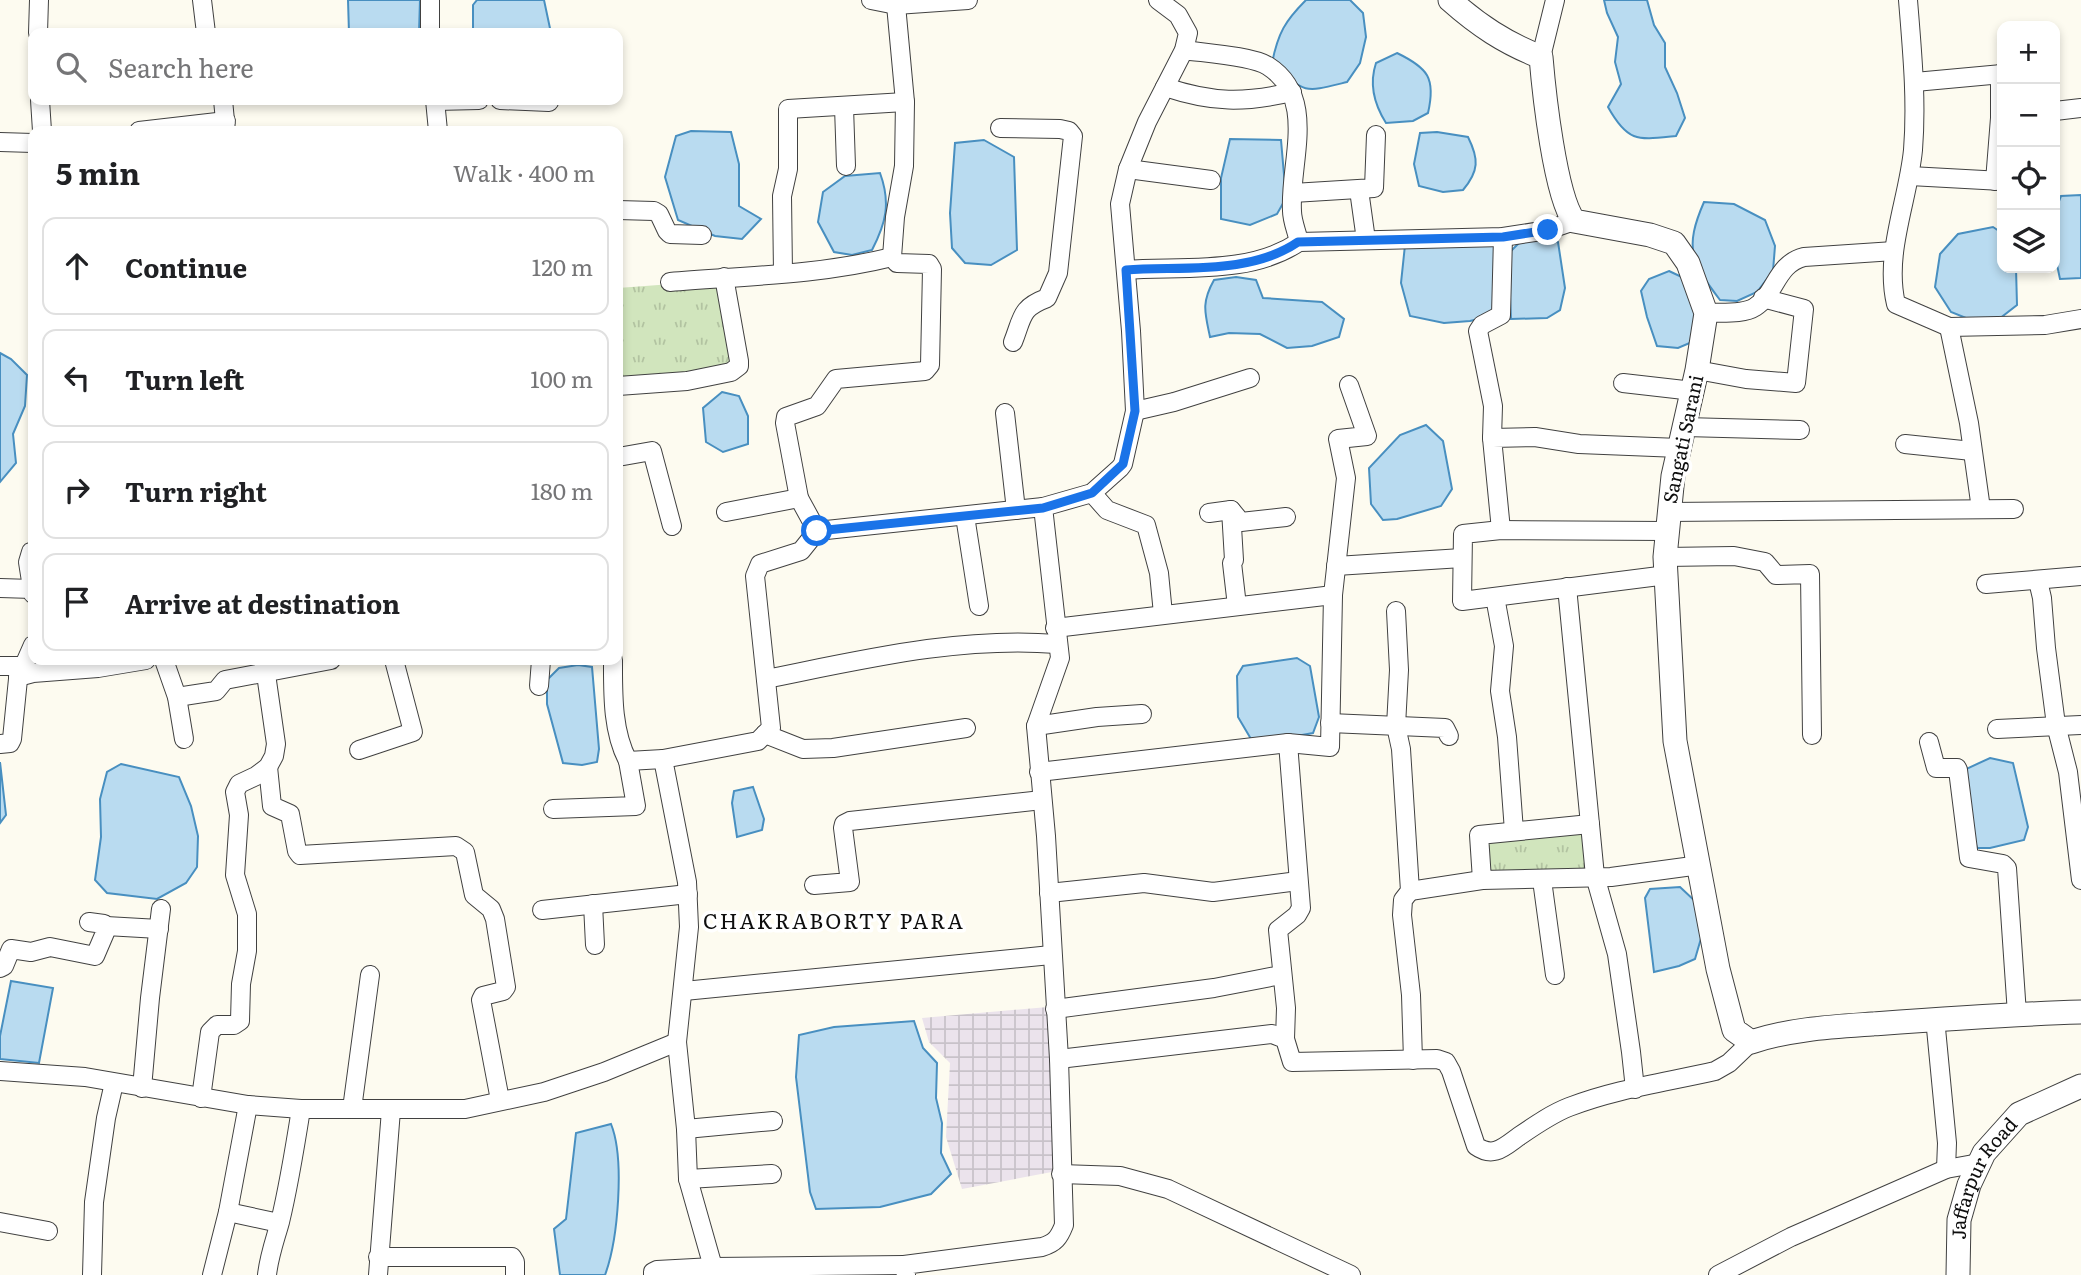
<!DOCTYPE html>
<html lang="en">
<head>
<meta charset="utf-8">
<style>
  body { margin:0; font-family:Literata,serif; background:#f6f6f6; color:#202124 }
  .controls { position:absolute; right:21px; top:21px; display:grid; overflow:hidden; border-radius:14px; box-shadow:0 4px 10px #0003 }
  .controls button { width:63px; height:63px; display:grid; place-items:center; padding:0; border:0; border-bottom:2px solid #e0e0e0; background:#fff; color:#202124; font:35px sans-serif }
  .stop { position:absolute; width:21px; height:21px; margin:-16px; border:5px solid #1a73e8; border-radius:50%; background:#fff }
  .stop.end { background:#1a73e8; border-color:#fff; box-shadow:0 2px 7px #0008 }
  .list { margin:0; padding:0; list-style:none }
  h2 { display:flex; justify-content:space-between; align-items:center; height:91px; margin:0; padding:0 28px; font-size:30px }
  h2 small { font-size:23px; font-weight:400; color:#757577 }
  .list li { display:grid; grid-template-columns:46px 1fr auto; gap:21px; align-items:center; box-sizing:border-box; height:98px; margin:0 14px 14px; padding:0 14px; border:2px solid #e0e0e0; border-radius:14px }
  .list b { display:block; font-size:26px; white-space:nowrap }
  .list em { font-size:23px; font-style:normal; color:#757577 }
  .icon { flex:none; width:38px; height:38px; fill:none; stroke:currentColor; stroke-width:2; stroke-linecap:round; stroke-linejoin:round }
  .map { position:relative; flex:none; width:2081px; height:1275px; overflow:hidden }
  .search { position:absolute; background:#fff; box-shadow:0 4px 10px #0003; left:28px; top:28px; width:595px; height:77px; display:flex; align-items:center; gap:18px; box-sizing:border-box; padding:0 24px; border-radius:14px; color:#757577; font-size:26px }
  .panel { position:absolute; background:#fff; box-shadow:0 4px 10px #0003; left:28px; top:126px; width:595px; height:539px; border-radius:14px }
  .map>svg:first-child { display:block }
</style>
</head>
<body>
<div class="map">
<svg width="2081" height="1275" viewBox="0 0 2081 1275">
  <defs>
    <pattern id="industrial-grid" width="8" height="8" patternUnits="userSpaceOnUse" patternTransform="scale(1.75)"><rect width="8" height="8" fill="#ebe3ec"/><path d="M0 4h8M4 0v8" fill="none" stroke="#c8c2c9"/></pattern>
    <pattern id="grass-tufts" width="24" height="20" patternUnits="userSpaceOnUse" patternTransform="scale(1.75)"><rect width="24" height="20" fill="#d1e5bd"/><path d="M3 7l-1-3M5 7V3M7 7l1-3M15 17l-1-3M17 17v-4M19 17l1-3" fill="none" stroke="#b2c3a1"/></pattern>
  </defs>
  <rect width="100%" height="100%" fill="#fdfbf0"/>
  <path fill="url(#industrial-grid)" d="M1048 1007 1057 1171 962 1189 946 1137 950 1063 929 1042 922 1018Z"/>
  <g fill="url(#grass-tufts)">
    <path d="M726 280 736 377 623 378 618 351V288Z"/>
    <path d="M1586 829 1591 872 1484 880V838Z"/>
  </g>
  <g fill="#b9dbf0" stroke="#488fc0" stroke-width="2">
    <path d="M348 0H420L419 33H349Z"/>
    <path d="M477 0H544L551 33H473V5Z"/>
    <path d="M1306 0H1350L1363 13 1366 37 1360 63 1347 82C1303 93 1306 94 1272 63 1278 33 1285 21 1306 0Z"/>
    <path d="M1604 0H1647L1654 25 1665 43V67L1677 93 1685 118 1676 136C1638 140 1628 143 1608 107L1621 84 1615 62 1618 37 1607 13Z"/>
    <path d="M1397 53C1428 68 1436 78 1428 113L1413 121 1386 123C1374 104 1369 84 1376 63Z"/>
    <path d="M691 131 731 132 739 164V206L761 219 742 239 715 236 678 220 665 177 676 136Z"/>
    <path d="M1437 132 1468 137C1479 159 1479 171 1463 190L1443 192 1419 186 1414 164 1420 133Z"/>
    <path d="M1230 139 1281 140 1286 198 1277 214 1250 225 1221 219V178Z"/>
    <path d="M984 140 1014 157 1017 250 991 265 965 263 952 248 950 213 955 143Z"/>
    <path d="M880 173C891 203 886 223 872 250L852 255 834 252 818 222 823 192 845 176Z"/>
    <path d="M2081 195V278L2060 279C2054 253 2049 222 2061 196Z"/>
    <path d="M1704 202 1734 204 1765 220 1775 246 1773 271 1757 292 1737 301 1720 300C1691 262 1684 248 1704 202Z"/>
    <path d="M1993 227 2002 233V268H2016L2017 305 1999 319 1971 320 1951 312 1935 287 1940 254 1958 234Z"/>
    <path d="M1542 237 1558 242 1565 288 1560 310 1547 318 1511 319 1508 254 1520 242Z"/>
    <path d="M1494 244 1499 314 1470 321 1444 323 1410 316 1401 283 1405 245Z"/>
    <path d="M1669 271 1686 279 1699 310 1692 342 1678 348 1657 346 1647 317 1641 291 1649 279Z"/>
    <path d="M1236 277 1256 280 1263 298 1322 302 1344 319 1339 337 1312 346 1287 348 1260 334 1229 333 1210 337C1205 313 1201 303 1214 280Z"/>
    <path d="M0 353 11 359 27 375 25 406 13 434 16 463 0 482Z"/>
    <path d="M722 392 739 396 748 416V444L723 452 706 442 703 408Z"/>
    <path d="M1426 425 1443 441 1452 489 1441 506 1397 519 1383 520 1371 504 1369 468 1400 435Z"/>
    <path d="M1297 658 1310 666 1319 717 1313 733 1280 739H1251L1238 717 1237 676 1243 666Z"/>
    <path d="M578 665 592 667 599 749 597 762 582 765 563 763 547 704V680L559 668Z"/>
    <path d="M1990 758 2013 763 2028 827 2024 840 1990 848H1977L1968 816 1964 770Z"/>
    <path d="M0 762 6 815 0 823Z"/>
    <path d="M121 764 179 777 191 806 198 836 197 867 186 883 157 899 107 893 95 880 101 837 100 799 107 772Z"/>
    <path d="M753 787 764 819 762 830 737 837 732 803 734 791Z"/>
    <path d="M1680 887 1696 902 1702 935 1695 959 1679 966 1654 972 1645 898 1650 889Z"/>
    <path d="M11 981 53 988 39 1063 0 1059V1036Z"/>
    <path d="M914 1021 923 1048 937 1063 936 1098 942 1123 941 1153 951 1174 931 1194 880 1207 816 1209 810 1192 796 1077 799 1035 834 1027Z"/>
    <path d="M611 1124C625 1159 618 1240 605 1275H560L554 1229 566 1219 576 1133Z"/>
  </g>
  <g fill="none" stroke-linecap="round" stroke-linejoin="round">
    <defs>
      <g id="minor">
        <path d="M202 0 206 33"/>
        <path d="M871 0 896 5 968 0"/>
        <path d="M1908 0C1912 50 1917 100 1913 150 1908 201 1884 253 1896 304L1949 327 2045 325 2081 319"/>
        <path d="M38 33 39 0"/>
        <path d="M430 33V0"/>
        <path d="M1184 50C1204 53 1252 56 1268 66 1318 98 1289 163 1292 211 1292 221 1297 232 1299 242"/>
        <path d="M1541 57 1555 0"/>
        <path d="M1915 82 2002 74"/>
        <path d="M1165 87C1213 103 1244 103 1292 92"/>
        <path d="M40 100 42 131"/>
        <path d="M223 100 226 131"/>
        <path d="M435 100 438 131"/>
        <path d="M500 100 549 102"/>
        <path d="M435 101 479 100"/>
        <path d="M844 107 846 166"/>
        <path d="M2055 111 2081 108"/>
        <path d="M1000 128 1060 129 1069 131 1073 136 1058 273 1047 298C1020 308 1023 317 1013 342"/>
        <path d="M139 131 226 121"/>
        <path d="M0 142 33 143"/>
        <path d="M1128 169 1211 180"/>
        <path d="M1910 176 2002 181"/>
        <path d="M1995 181 2000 118V74"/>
        <path d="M1359 190 1366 240"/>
        <path d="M1293 193 1374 188 1376 135"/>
        <path d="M618 210 654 211 659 214 667 231 670 234 702 235"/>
        <path d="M1126 270C1182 266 1250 275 1299 242L1503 237 1548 230 1574 221"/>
        <path d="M783 273 782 196 788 169V109L905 102"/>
        <path d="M670 282C743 276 820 275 892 257"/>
        <path d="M1706 313C1720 312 1743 315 1755 307 1776 294 1776 264 1804 257L1894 251"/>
        <path d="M1949 327 1969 423 1981 509"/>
        <path d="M1697 370 1746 379 1796 383 1804 309 1763 298"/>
        <path d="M1623 383 1693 391"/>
        <path d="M618 386 687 381 731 372 739 366V361L724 277"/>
        <path d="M1135 411 1174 402 1250 378"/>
        <path d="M1005 413 1016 510"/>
        <path d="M1685 427 1800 430"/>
        <path d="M1492 438 1493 406 1478 331 1482 325 1501 315 1503 237"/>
        <path d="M1905 444 1972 451"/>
        <path d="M618 457 652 451 672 526"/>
        <path d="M1092 493 1107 510 1146 525 1159 573 1163 614"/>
        <path d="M1231 510 1234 560 1232 563 1237 606"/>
        <path d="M726 512 799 498"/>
        <path d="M1668 512 2014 509"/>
        <path d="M1209 513 1231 510 1241 522 1286 517"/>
        <path d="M965 516 979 606"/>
        <path d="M1501 530 1492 438 1535 437 1579 444 1679 448"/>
        <path d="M817 531 799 498 785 423 786 417 817 406 836 379 925 371 930 365 932 269 929 264 897 263 892 257 895 217 904 166 905 102 896 5"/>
        <path d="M33 552H31L28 562 33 594"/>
        <path d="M1665 557 1734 556 1765 562 1776 575 1810 574 1812 735"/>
        <path d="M1336 566 1462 558"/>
        <path d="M1667 575 1462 601 1463 534 1501 530 1667 531"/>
        <path d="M2038 581 2042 598 2046 648 2056 725 2068 772 2081 880"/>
        <path d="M1986 584 2081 576"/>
        <path d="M1567 587 1595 876 1617 954 1631 1052 1635 1089"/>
        <path d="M0 588 32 589"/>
        <path d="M1495 597 1504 646 1500 691 1507 737 1514 831"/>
        <path d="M1396 611 1399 670 1396 726 1401 749 1410 891 1403 900 1402 915 1411 995 1413 1060"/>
        <path d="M1055 628 1333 595"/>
        <path d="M164 660 177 697 184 739"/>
        <path d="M613 660C613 693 612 731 628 761L663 759"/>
        <path d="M0 666H25"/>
        <path d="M18 677 33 673 98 668 146 660"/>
        <path d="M766 679C861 660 960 636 1057 644"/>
        <path d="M539 686 541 660"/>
        <path d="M177 697 216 691 225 680 331 660"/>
        <path d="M1330 723 1445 728 1449 736"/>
        <path d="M1036 726 1097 717 1142 714"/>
        <path d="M1997 729 2081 725"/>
        <path d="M765 734 803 749 833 748 966 728"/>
        <path d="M1929 742 1936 768H1957L1958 770 1969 858 2003 864 2007 868 2017 1014"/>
        <path d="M0 744 10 743 12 739 18 679 33 645"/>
        <path d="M359 750 413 732 394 660"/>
        <path d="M268 767 272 806 290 814 297 851 300 855 456 846 465 852 474 895 491 909 495 919 506 987 503 991 483 996 481 1000 500 1100"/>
        <path d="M1039 772 1288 743 1330 747 1333 595 1346 478 1338 439 1367 436 1349 385"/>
        <path d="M553 809 636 806 628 761"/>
        <path d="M1590 824 1479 835 1482 880 1611 877 1700 865"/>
        <path d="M1542 880 1555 975"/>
        <path d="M814 885 850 882 843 828 844 824 850 821 1042 800"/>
        <path d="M1410 891 1482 880"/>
        <path d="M1049 893 1144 883 1213 892 1298 881"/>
        <path d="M593 904 595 945"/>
        <path d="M542 910 688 894"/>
        <path d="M106 926 159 929"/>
        <path d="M0 968 4 966 11 949 31 952 50 947 95 956 107 928 104 924 89 922"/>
        <path d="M684 991 1051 955"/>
        <path d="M1055 1009 1214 988 1281 975"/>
        <path d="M1935 1018 1947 1143 1946 1169"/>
        <path d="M1285 1039 1286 1008 1278 930 1297 915 1301 908 1288 743"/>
        <path d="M1059 1059 1272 1034 1285 1039 1292 1062 1437 1059 1446 1062 1451 1071 1476 1146C1493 1158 1503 1148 1518 1137 1534 1126 1551 1114 1569 1107 1615 1089 1667 1082 1715 1071L1729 1063 1751 1042"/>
        <path d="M0 1071 85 1077 248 1105 301 1109H465L544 1092 604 1072 677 1042"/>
        <path d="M142 1088 150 998 161 909"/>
        <path d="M201 1098 210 1032 217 1025H234L240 1021 241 984 247 951V914L235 875 239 815 235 792 239 784 256 776 268 767 274 756 276 744 266 674"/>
        <path d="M352 1109 370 975"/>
        <path d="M686 1129 773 1121"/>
        <path d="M1061 1174 1120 1176 1168 1189 1351 1275"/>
        <path d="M688 1179 772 1174"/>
        <path d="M228 1212 279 1223"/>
        <path d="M0 1222 48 1231"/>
        <path d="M378 1257H512L515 1262V1275"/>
        <path d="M904 1265 713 1267 688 1179 686 1129 677 1042 689 927 687 882 663 759 758 741 771 728 755 576 760 564 801 551 817 531 1043 507"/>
        <path d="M92 1275 94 1202 106 1118 114 1083"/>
        <path d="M212 1275 228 1212 248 1105"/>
        <path d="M267 1275C269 1256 275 1240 280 1222 289 1185 295 1147 301 1109"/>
        <path d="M378 1275 391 1110"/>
        <path d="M653 1275V1272L657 1270 713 1267"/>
        <path d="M906 1275 904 1265 1042 1247C1055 1243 1059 1238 1064 1225L1059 1059 1046 836 1036 726 1060 658 1043 507 1092 493 1120 468 1123 464 1135 411 1131 331 1120 204 1128 169 1147 122 1184 50 1188 33 1178 15 1158 0"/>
        <path d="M1718 1275 1791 1237 1946 1169 1979 1163"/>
      </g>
      <g id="tertiary">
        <path d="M1450 0C1478 25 1505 43 1541 57 1544 93 1555 195 1574 221L1650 235 1674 243 1688 263 1706 313 1697 370 1673 476 1665 557 1675 741 1718 969 1734 1030 1751 1042C1791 1029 1830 1027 1872 1024 1942 1019 2011 1014 2081 1012"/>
        <path id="s1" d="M1958 1275 1959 1220 1969 1185 1984 1153 2019 1114 2081 1086"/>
      </g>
    </defs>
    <use href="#minor" stroke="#414141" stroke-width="20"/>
    <use href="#tertiary" stroke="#414141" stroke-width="25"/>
    <use href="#minor" stroke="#fff" stroke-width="18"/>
    <use href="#tertiary" stroke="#fff" stroke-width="23"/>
  </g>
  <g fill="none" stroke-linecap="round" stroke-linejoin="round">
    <path stroke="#1a73e8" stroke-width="9" d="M817 531 1043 508 1092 493 1123 464 1135 411 1126 270C1182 266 1250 275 1298 242L1503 237 1548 230"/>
  </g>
  <g text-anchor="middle" stroke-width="7" stroke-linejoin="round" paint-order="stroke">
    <g font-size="19" fill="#0e0e0e" stroke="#fff">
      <text transform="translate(1683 439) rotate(-78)" y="7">Sangati Sarani</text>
      <text dy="7" stroke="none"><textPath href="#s1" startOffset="103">Jaffarpur Road</textPath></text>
    </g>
    <g font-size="21" letter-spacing="2" fill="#0e0e0e" stroke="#fff">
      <text x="834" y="929">CHAKRABORTY PARA</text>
    </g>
  </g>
</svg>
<div class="controls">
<button>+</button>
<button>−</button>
<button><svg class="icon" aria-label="locate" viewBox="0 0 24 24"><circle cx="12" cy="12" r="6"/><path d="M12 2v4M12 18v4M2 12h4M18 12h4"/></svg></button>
<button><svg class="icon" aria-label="layers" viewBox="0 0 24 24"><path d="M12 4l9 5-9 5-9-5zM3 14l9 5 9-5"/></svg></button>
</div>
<div class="stop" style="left:817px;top:531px"></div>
<div class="stop end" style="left:1548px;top:230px"></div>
<div class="search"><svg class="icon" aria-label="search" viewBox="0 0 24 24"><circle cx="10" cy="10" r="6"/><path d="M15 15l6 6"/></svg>Search here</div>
<section class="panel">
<h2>5 min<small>Walk · 400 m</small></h2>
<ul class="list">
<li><svg class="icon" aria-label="ahead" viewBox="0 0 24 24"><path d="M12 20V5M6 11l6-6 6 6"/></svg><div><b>Continue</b></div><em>120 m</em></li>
<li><svg class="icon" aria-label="left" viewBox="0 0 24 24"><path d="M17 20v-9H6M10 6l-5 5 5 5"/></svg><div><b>Turn left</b></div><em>100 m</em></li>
<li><svg class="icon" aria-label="right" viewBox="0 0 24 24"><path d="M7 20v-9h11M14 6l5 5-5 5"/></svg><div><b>Turn right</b></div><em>180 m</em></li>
<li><svg class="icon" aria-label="arrive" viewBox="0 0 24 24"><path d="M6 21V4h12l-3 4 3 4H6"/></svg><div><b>Arrive at destination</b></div></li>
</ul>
</section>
</div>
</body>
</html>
